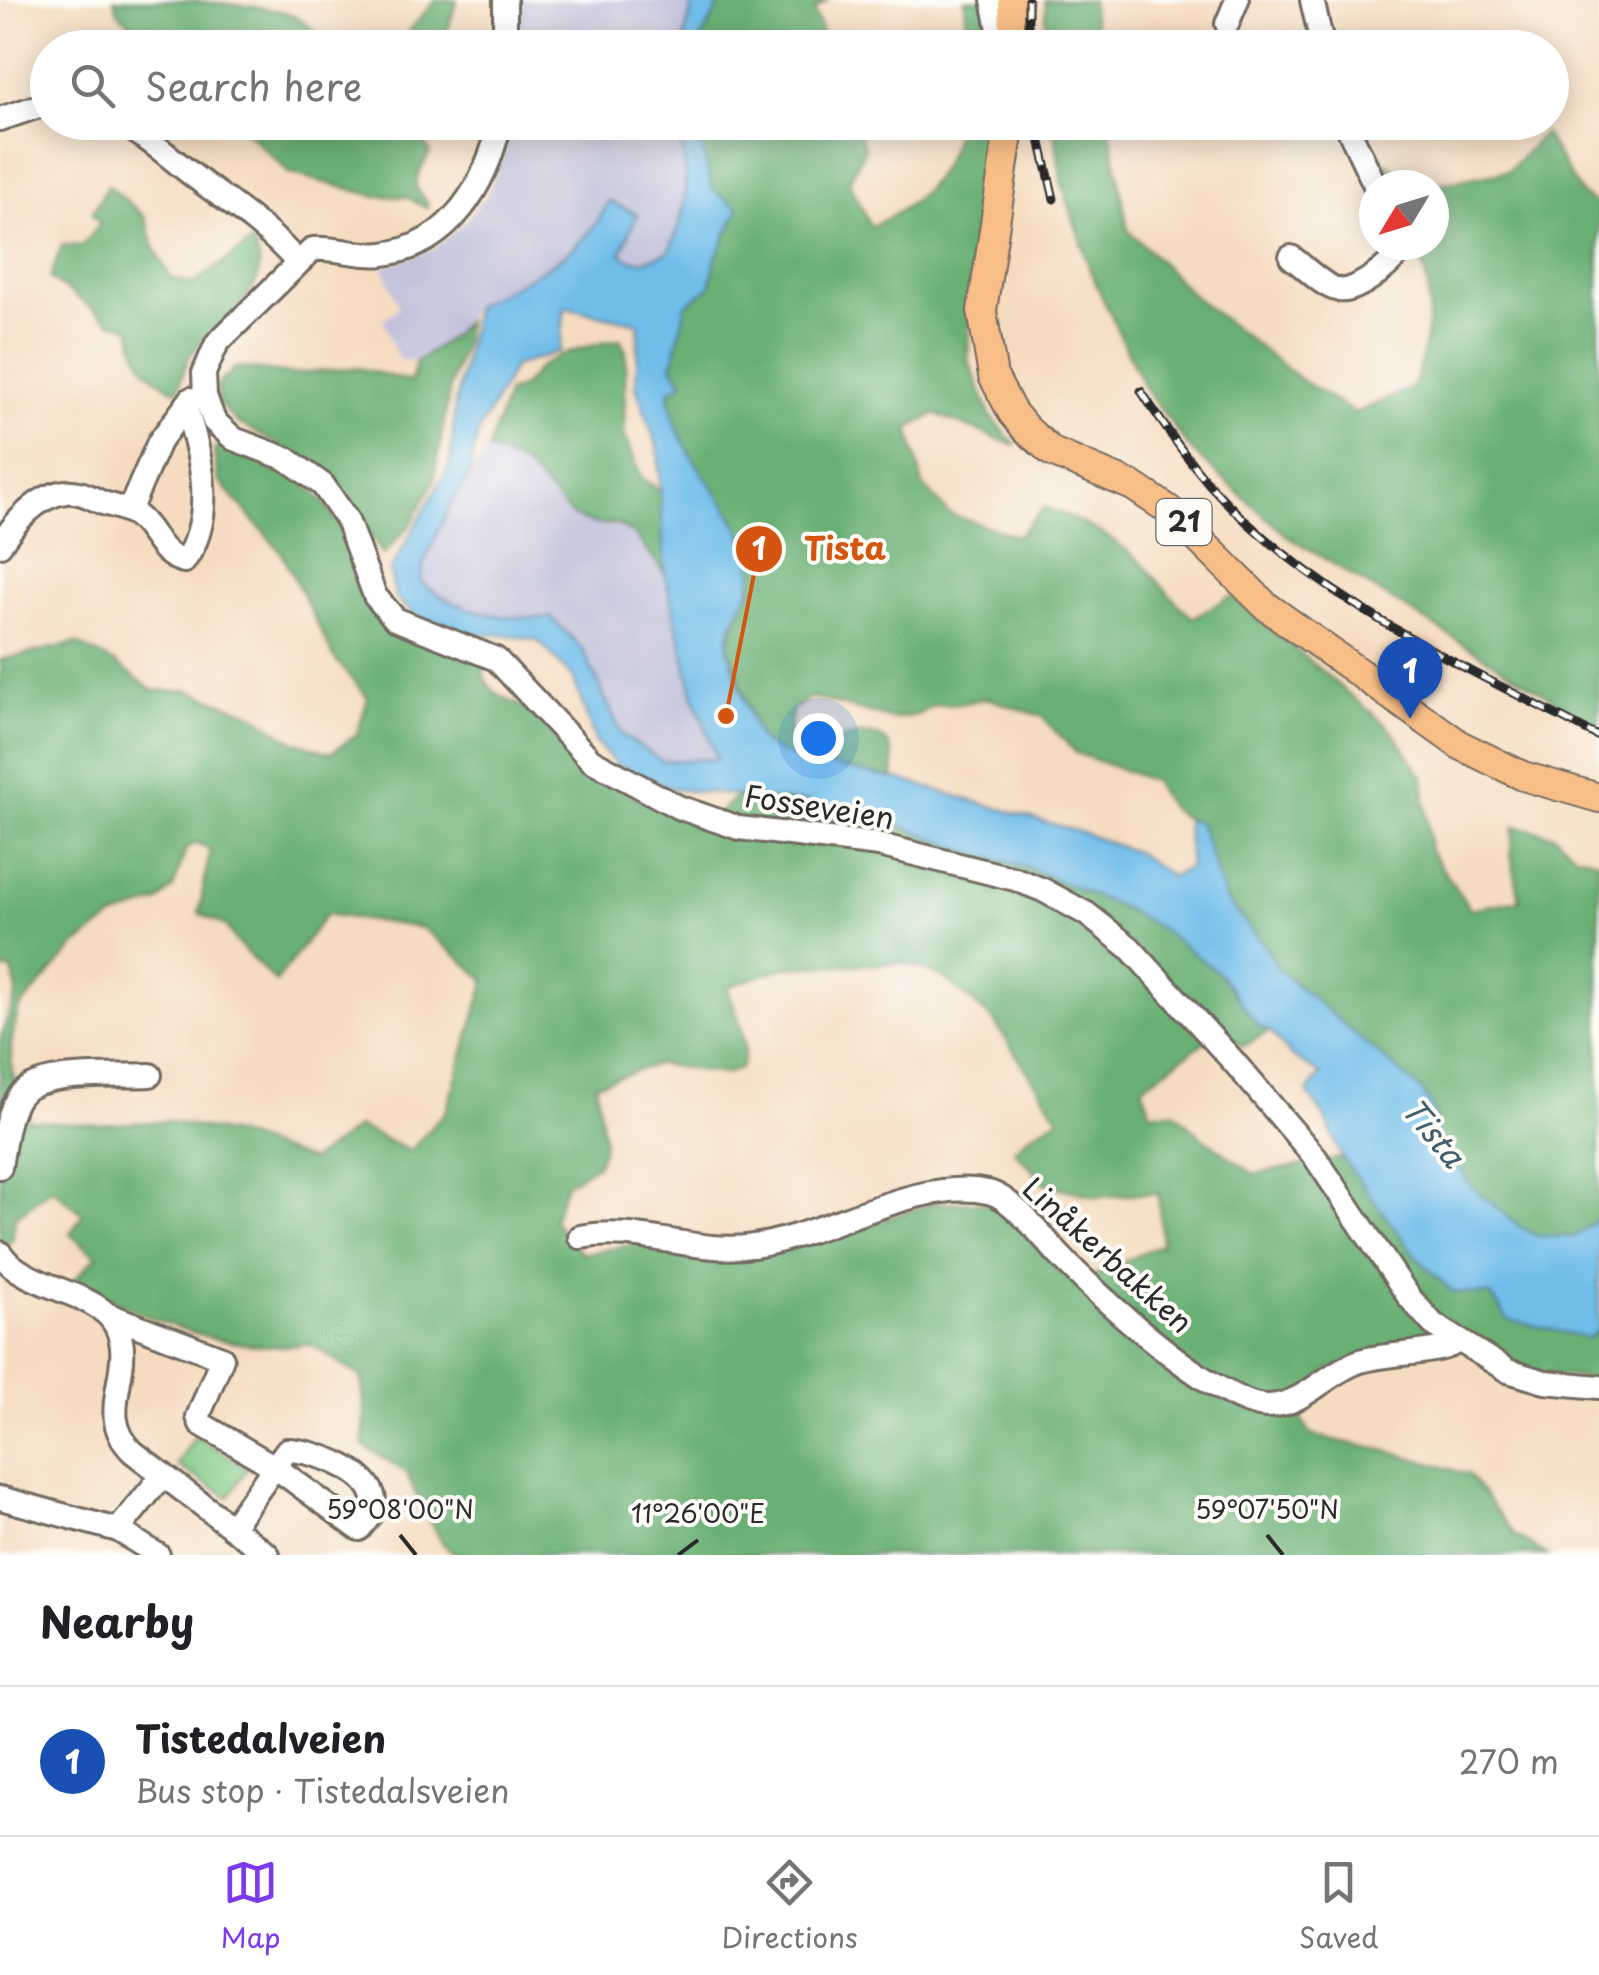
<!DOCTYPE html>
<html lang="en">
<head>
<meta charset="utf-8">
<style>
  body { margin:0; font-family:"Playpen Sans",sans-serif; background:#f6f6f6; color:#202124 }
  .compass { position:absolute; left:1359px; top:170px; width:90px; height:90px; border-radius:50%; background:#fff; box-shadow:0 5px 25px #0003; rotate:232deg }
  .you { position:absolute; left:818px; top:738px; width:35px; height:35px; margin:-25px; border:8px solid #fff; border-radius:50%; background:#1a73e8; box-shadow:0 0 0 15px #1a73e833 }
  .badge { display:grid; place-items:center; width:65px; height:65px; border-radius:50%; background:#7c3aed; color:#fff; font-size:32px; font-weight:700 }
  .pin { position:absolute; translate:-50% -82px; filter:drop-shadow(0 2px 5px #0008) }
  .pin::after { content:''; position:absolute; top:52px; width:35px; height:30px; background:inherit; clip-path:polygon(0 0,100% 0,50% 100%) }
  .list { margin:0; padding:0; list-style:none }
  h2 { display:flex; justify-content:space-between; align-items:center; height:130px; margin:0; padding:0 40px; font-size:42px }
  h2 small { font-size:32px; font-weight:400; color:#757577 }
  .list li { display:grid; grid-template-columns:65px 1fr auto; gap:30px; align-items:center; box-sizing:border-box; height:150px; padding:0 40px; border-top:2px solid #e0e0e0 }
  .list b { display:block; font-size:38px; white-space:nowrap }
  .list p { margin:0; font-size:32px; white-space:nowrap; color:#757577 }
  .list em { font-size:32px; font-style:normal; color:#757577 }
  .icon { flex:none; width:55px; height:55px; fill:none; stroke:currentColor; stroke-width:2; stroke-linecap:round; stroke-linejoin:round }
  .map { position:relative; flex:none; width:1599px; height:1555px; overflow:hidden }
  .search { position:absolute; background:#fff; box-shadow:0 5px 25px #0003; left:30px; right:30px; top:30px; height:110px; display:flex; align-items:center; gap:25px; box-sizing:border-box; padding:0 35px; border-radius:55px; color:#757577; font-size:38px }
  .sheet { height:280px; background:#fff }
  nav { display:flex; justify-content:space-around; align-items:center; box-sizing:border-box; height:140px; border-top:2px solid #e0e0e0; background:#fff; font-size:28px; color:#757577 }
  nav a { display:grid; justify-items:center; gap:5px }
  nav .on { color:#7c3aed }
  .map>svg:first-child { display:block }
</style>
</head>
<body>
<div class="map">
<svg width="1599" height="1555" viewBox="0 0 1599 1555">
  <rect width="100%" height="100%" fill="#fdfcf7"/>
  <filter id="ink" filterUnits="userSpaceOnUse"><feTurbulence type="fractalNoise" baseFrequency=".01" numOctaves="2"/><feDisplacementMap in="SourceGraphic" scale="20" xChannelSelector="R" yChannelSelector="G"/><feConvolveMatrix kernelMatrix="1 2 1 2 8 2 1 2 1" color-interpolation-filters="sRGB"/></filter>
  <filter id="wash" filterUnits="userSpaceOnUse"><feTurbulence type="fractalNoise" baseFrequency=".0048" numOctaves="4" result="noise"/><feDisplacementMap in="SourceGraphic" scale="40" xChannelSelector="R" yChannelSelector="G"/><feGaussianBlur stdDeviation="2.25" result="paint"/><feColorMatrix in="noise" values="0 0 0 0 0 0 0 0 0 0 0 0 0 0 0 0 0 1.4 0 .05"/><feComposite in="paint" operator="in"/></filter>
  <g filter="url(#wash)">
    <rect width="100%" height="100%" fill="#f5dcc0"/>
    <g fill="#c2c2dc">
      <path d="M515 0H694L682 47 514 48Z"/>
      <path d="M510 123H677L688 177 680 229 668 252 638 261 627 259 621 253 637 214 603 215 570 252 475 306 451 337 416 362 398 359 383 320 399 307 383 267 434 249 463 224 487 195 502 159Z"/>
      <path d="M488 450 523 464 593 524H616L635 535 665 574 694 697 717 759 662 761 622 735 582 648 551 617 515 620 442 600 421 582 423 562 450 506Z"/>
    </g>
    <path fill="#84cc88" stroke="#587c5a" stroke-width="2.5" d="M195 1436 247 1468 229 1497 177 1465Z"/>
    <g fill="#6bb074" stroke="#4b6e50" stroke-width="2.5" fill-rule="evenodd">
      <path d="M114 0C172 0 235 0 290 14 310 22 319 42 340 47H157L118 13Z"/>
      <path d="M436 0H457L442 47H395Z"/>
      <path d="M719 0H827L814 10 828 47 696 48 718 8Z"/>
      <path d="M965 0H986L992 47H968Z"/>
      <path d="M1045 0H1091L1097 47H1047Z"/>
      <path d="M238 123H413L430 152C419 175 406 183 428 203L426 208 407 197 375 196 289 173Z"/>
      <path d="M698 123H855L865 149 849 181 871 227C919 204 947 175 958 123H993L985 154 970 297 968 359 990 415 1016 446 936 414 909 428 923 485 949 514 1017 536 1045 507C1077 520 1107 533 1134 556 1154 573 1170 599 1193 618L1231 596 1391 729 1423 777 1430 851 1470 909 1520 900 1511 853 1514 826 1554 835 1576 855 1599 860V1218L1574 1237 1538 1236 1520 1227 1471 1186 1437 1135 1434 1112 1422 1091 1278 969 1265 946 1225 899 1199 822C1173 818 1165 803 1153 781L1076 753 1041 716 987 698 959 704 935 705 917 715 893 719 811 697 793 709 789 729 795 741 817 749C854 732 899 718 893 778L794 758 782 754 758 738 728 644 742 606 753 587 670 412 669 391 683 382 672 367 686 305 710 287 716 257 739 209 711 188Z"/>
      <path d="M1054 123H1109L1128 230 1197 299 1304 382 1355 413 1414 387C1429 336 1438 294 1415 245H1434V185H1382L1366 148 1405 178 1438 184 1508 171 1544 133 1581 194 1599 206V727L1286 535 1192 451 1145 389 1091 273 1061 180Z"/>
      <path d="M108 185 145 217 154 247 171 278 193 284 252 242C281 288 215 323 192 353 184 363 182 379 178 391 143 376 139 361 130 327L111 322 50 278 62 245 82 246 100 223 92 213Z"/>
      <path d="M466 321 464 342 450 386 434 481 411 524 383 555 333 474 236 422 218 402V384L236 367 292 374 359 368 411 382 416 362 451 337Z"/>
      <path d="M620 339 626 351 624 434 642 478 662 491 669 546 665 574 635 535 616 524H593L573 516 523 464 488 450 508 392C531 388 528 374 544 364 569 350 593 345 620 339Z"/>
      <path d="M220 444C241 451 264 457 284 468 312 482 342 520 349 551 354 573 355 597 373 614 410 648 450 640 483 664 482 697 513 698 534 714 545 721 552 734 561 743 603 782 653 812 710 821L744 789 854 807 966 851 1031 869 1088 891 1160 928 1219 973 1258 1026 1270 1031 1243 1046 1218 1032 1142 1087 1151 1112H1175L1203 1138 1254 1174 1342 1158 1419 1260 1453 1292 1491 1295 1589 1338 1599 1329V1380L1538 1373 1514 1364 1447 1323 1326 1371 1299 1414 1311 1435 1396 1453 1468 1474 1515 1535 1547 1555H457L444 1545 423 1511 406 1472 364 1446 365 1410 361 1377 310 1344C229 1355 143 1320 75 1279L97 1256 70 1234 83 1214 52 1188 15 1217 12 1240 0 1248V1039L17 993 12 970H0V660L76 643 115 663 154 691 188 690 253 714 293 741 331 753 357 734 368 698 335 659 281 552 218 480 214 451ZM195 843 210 850 199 913 226 926 238 944 276 982 326 914 423 928 486 980 446 1111 410 1151 358 1127 311 1161 234 1134 166 1121 100 1125 29 1120 12 1072 11 1045 18 1010 76 945 113 918 158 902 173 888 186 849ZM906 963 943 977 993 1020 1059 1118 1027 1137 1014 1150 1045 1184 1097 1197 1158 1193 1162 1244 1094 1276 1058 1271 1035 1242 997 1206 977 1202 933 1203 864 1226 834 1232 788 1250 724 1259 639 1243 582 1254 553 1220 566 1184 597 1165 604 1143 596 1084 657 1064 724 1074 740 1069C753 1046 734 1011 728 987L786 967Z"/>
    </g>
    <g fill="#70bdea" stroke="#4e748a" stroke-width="2.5" fill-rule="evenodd">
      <path d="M694 0H719L718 8 696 47H682Z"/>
      <path d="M677 123H698L711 188 739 209 716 257 710 287 686 305 672 366 683 383 669 391C671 455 735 498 750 556 761 598 729 611 728 644 728 653 755 734 760 739 769 748 783 754 794 758L905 781 1083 833 1137 853 1172 877 1190 866 1186 820 1199 822 1225 899 1265 946 1278 969 1422 1091 1434 1112 1437 1135 1471 1186 1520 1227 1538 1236 1574 1237 1599 1218V1329L1589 1338 1508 1320 1491 1295 1453 1292 1419 1260 1342 1158 1326 1119 1307 1092 1321 1074 1291 1056 1270 1031 1258 1026 1219 973 1160 928 1123 908 1031 869 966 851 854 807 673 789 617 765 596 743 573 677 537 640 506 635 466 634 430 626 396 599 390 571 450 465 455 406 475 306C523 279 587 256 608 201L637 214 621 253C633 267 653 259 668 252 691 209 688 170 677 123ZM565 307 639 323 636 386 658 449 665 574 694 697 717 759 662 761 622 735 582 648 551 617C505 621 457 612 421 582L424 562 450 506 469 476 477 435 514 366 560 351Z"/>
    </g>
  </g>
  <g filter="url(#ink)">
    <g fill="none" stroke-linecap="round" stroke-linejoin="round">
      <defs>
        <g id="minor">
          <path d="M993 0 1003 48"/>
          <path d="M1312 0 1323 48"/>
          <path d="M1227 24 1237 0"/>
          <path d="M505 48V0"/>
          <path d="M0 119 48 103"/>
          <path d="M118 122C147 136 170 158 195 177 231 204 268 228 297 262"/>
          <path d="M500 122C487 182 451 246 383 254 360 257 336 247 313 249L217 343 204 373 205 396 214 421 234 439 287 459 323 485 347 520 375 596 395 619 496 659 591 760 678 807 739 828 879 845 1015 879 1043 890 1087 914 1130 948 1234 1062 1315 1157 1409 1297 1433 1324 1508 1371 1545 1382 1599 1387"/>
          <path d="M1345 122 1375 185"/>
          <path d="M1291 257C1305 267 1323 287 1339 290 1355 294 1400 260 1402 245"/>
          <path d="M129 511 159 442 191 399"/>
          <path d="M0 545C14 523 38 495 66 492 79 490 92 498 103 503 116 507 129 509 139 518 156 533 160 556 184 561 217 517 201 455 186 408"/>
          <path d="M0 1167C4 1145 6 1119 17 1099 34 1069 117 1077 150 1075"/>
          <path d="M580 1237C639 1225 695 1255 753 1246 822 1237 920 1176 988 1192 1012 1197 1044 1239 1061 1257 1096 1294 1219 1407 1268 1406 1303 1405 1325 1375 1355 1363 1381 1352 1445 1355 1457 1341"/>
          <path d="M0 1253C25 1290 98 1290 116 1326 138 1368 92 1413 133 1452L268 1555"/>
          <path d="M109 1315 222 1358 198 1417 201 1424 275 1467 359 1529C364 1523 371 1516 373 1509 383 1473 312 1450 287 1450 268 1476 250 1502 232 1527"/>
          <path d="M0 1498 118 1530 158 1555"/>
          <path d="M118 1530 163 1475"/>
        </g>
        <g id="major">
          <path d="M1013 0 1014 48"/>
          <path d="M1010 122 982 311 993 376 1012 412 1026 429 1052 452 1133 486 1169 510 1266 606 1460 745 1523 776 1599 798"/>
        </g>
      </defs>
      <use href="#minor" stroke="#72695f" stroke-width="28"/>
      <use href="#major" stroke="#72695f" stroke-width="32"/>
      <use href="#minor" stroke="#fff" stroke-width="22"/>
      <use href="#major" stroke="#f7be88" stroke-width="28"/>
      <defs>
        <g id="rail">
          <path d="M1028 0V48"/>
          <path d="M1036 122 1054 199"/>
          <path d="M1141 391C1162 423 1184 455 1209 484 1313 600 1464 666 1599 737"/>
        </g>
      </defs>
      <use href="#rail" stroke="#2b2b2b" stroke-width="9"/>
      <use href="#rail" stroke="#fdfcf7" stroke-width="5" stroke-dasharray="15" stroke-linecap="butt"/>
    </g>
  </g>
  <path fill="none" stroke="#2b2b2b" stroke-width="4" d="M400 1535 416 1555M1267 1535 1283 1555M678 1555 698 1540"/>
  <g text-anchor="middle" stroke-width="8" stroke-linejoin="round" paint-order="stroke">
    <rect fill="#fdfcf7" stroke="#6a6a68" stroke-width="2.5" x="1156.5" y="499" width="55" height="46" rx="8"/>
    <g font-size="28" font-weight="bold" fill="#2b2b2b">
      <text x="1184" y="532">21</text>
    </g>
    <g font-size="30" fill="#2b2b2b" stroke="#fdfcf7">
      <text transform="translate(819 808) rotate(9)" y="10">Fosseveien</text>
      <text transform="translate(1107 1256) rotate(42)" y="10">Linåkerbakken</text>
    </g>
    <g font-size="32" font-style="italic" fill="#435e6e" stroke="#fdfcf7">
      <text transform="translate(1433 1133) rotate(51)" y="11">Tista</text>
    </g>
  </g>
  <g font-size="25" text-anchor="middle" fill="#2b2b2b" stroke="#fdfcf7" stroke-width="8" stroke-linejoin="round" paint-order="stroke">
    <text x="400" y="1519">59°08'00"N</text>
    <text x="1267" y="1519">59°07'50"N</text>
    <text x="698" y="1523">11°26'00"E</text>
  </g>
  <path fill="none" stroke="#d5540f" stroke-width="4" d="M726 716L759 549"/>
  <g fill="#d5540f" stroke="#fdfcf7" stroke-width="4">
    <circle cx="726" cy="716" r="10"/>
    <circle cx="759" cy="549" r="25"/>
  </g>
  <g font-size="30" text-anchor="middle" font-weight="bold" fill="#fff">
    <text x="759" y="560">1</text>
  </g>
  <g font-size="32" text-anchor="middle" font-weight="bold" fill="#d5540f" stroke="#fdfcf7" stroke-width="8" stroke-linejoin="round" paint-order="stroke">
    <text x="845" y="560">Tista</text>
  </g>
</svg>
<svg class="compass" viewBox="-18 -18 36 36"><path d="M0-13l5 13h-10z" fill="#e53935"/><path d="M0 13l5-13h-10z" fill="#757577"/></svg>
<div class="you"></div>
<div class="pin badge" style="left:1410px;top:719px;background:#1a4fb4">1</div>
<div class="search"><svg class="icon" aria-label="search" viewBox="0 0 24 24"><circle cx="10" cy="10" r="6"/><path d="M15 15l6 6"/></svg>Search here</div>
</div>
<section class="sheet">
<h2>Nearby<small></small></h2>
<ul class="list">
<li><span class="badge" style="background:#1a4fb4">1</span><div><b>Tistedalveien</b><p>Bus stop · Tistedalsveien</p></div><em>270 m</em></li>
</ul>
</section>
<nav>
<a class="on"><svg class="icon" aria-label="map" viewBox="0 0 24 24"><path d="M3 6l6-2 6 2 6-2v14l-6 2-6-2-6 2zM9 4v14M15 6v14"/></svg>Map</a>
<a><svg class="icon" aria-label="directions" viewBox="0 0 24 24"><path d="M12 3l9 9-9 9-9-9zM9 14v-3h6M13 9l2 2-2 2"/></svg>Directions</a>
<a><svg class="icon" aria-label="saved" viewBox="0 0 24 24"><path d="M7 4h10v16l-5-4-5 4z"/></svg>Saved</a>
</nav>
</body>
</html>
